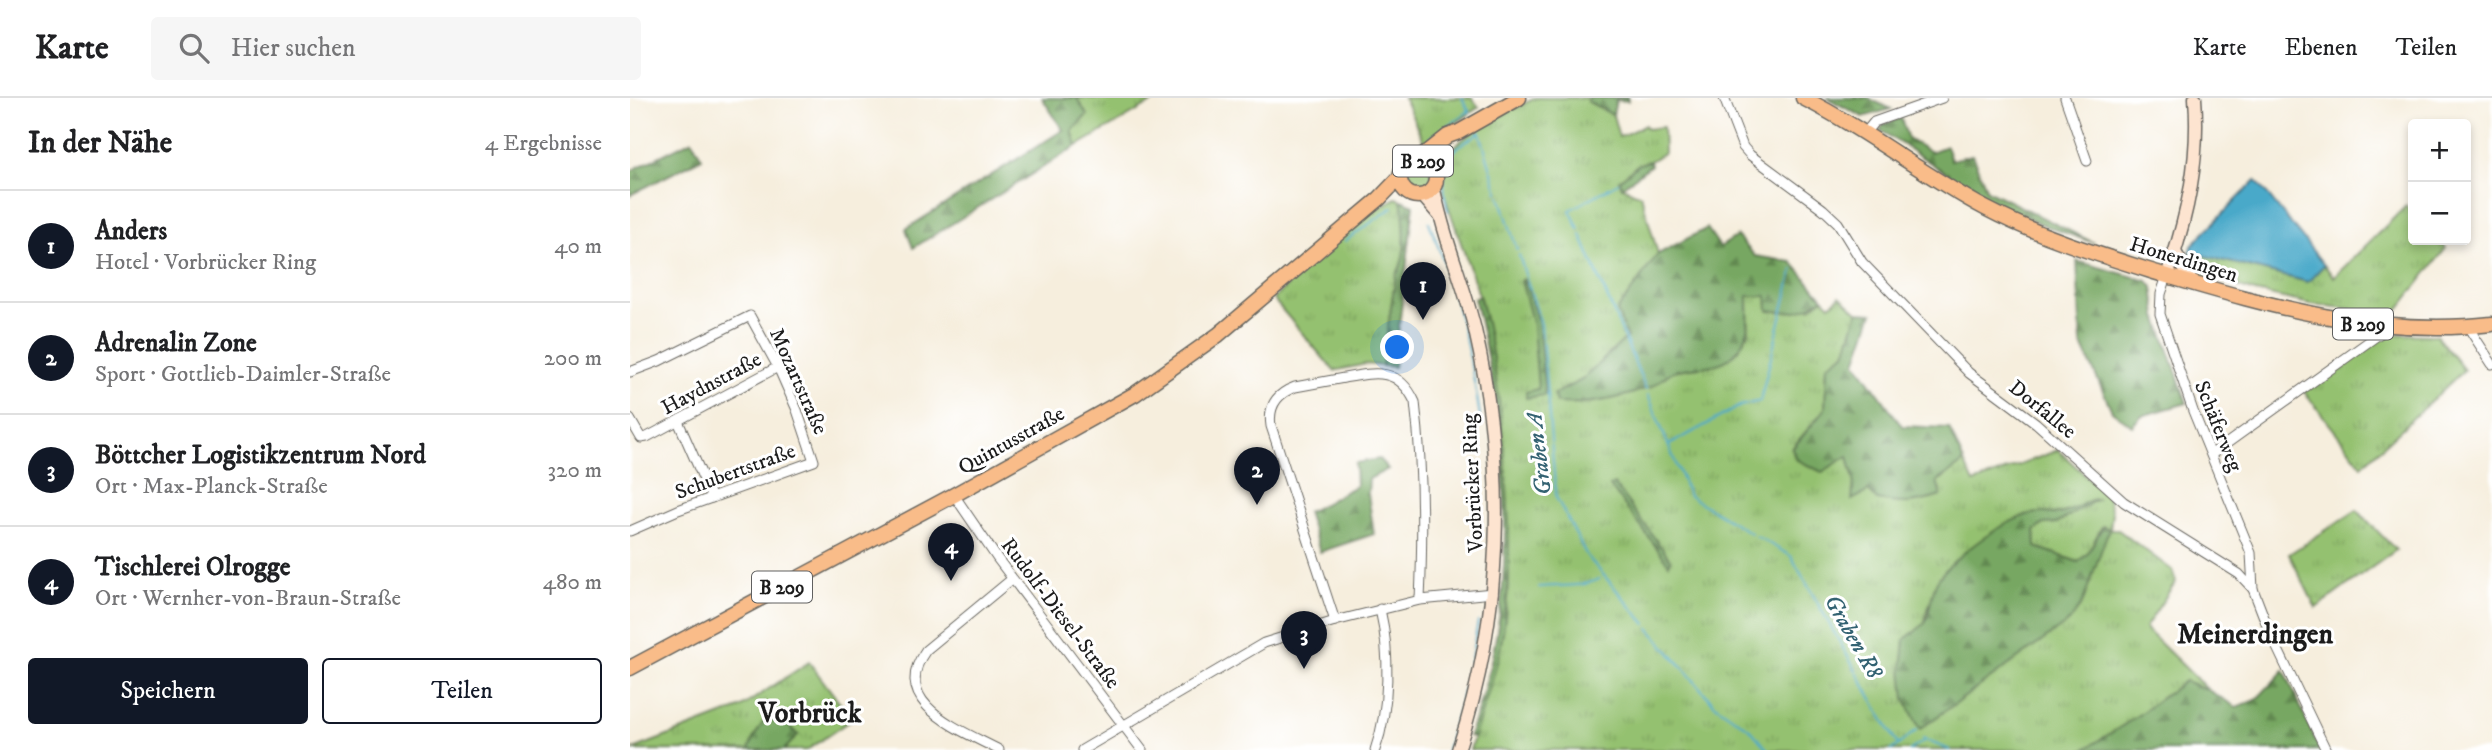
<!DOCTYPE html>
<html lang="de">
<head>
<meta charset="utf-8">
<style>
  body { margin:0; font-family:"IM FELL DW Pica",serif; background:#f6f6f6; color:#202124 }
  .controls { position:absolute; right:21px; top:21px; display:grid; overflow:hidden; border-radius:7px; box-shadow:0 4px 10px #0003 }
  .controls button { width:63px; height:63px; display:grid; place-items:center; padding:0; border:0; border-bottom:2px solid #e0e0e0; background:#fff; color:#202124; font:35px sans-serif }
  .you { position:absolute; left:768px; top:250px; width:24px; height:24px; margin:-18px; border:5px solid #fff; border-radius:50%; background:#1a73e8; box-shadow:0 0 0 10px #1a73e833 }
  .badge { display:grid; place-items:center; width:46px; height:46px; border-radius:50%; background:#111827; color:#fff; font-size:23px; font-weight:700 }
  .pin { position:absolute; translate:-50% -58px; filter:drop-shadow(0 2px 4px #0008) }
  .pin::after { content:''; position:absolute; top:37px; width:24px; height:21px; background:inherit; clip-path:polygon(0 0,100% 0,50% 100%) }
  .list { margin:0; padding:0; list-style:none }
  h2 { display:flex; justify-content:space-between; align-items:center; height:91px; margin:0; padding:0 28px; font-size:30px }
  h2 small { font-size:23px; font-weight:400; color:#757577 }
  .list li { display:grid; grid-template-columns:46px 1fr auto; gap:21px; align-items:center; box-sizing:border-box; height:112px; padding:0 28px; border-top:2px solid #e0e0e0 }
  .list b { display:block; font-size:26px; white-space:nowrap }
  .list p { margin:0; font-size:23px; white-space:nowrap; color:#757577 }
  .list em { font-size:23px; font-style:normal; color:#757577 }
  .actions { display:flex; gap:14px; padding:21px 28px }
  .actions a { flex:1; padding:16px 0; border:2px solid #111827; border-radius:7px; text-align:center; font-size:24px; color:#111827 }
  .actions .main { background:#111827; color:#fff }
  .icon { flex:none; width:38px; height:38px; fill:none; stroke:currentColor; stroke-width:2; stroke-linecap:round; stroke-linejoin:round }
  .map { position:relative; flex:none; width:1862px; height:652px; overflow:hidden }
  header { display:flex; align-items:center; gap:42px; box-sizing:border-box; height:98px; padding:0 35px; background:#fff; border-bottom:2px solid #e0e0e0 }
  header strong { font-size:33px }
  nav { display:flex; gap:38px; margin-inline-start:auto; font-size:24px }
  .search { width:490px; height:63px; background:#f6f6f6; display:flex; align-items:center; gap:18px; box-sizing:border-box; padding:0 24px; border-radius:7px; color:#757577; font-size:26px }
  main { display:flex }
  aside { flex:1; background:#fff }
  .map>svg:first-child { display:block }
</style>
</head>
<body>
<header>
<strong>Karte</strong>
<div class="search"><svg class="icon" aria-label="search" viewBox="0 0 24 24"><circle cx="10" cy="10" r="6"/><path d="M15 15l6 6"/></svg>Hier suchen</div>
<nav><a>Karte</a><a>Ebenen</a><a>Teilen</a></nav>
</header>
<main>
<aside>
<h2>In der Nähe<small>4 Ergebnisse</small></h2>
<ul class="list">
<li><span class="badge">1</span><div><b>Anders</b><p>Hotel · Vorbrücker Ring</p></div><em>40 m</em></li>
<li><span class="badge">2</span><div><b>Adrenalin Zone</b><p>Sport · Gottlieb-Daimler-Straße</p></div><em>200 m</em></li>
<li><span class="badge">3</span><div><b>Böttcher Logistikzentrum Nord</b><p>Ort · Max-Planck-Straße</p></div><em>320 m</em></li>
<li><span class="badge">4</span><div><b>Tischlerei Olrogge</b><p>Ort · Wernher-von-Braun-Straße</p></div><em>480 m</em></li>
</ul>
<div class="actions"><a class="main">Speichern</a><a>Teilen</a></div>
</aside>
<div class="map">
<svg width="1862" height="652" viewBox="0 0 1862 652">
  <defs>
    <pattern id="grass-tufts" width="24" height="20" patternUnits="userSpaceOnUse" patternTransform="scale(1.75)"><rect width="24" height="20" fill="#94c170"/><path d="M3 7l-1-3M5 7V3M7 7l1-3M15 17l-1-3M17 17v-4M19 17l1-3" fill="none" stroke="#7fa560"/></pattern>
    <pattern id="forest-firs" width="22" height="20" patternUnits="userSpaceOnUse" patternTransform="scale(1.75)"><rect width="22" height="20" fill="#77a762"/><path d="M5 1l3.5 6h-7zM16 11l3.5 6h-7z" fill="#618750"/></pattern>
  </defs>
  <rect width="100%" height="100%" fill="#fff"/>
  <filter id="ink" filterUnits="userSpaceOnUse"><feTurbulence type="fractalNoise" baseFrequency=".0143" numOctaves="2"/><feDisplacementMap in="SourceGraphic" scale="14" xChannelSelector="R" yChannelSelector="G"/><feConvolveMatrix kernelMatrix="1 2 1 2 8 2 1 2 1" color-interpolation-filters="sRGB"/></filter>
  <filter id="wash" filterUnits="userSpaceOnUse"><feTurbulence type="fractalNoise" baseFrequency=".00686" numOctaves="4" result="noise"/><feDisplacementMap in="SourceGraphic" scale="28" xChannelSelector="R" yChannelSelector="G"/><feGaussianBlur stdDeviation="1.57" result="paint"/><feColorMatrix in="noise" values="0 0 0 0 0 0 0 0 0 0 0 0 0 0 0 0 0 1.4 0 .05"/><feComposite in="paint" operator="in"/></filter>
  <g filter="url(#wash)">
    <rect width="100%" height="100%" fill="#f6eedd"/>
    <g fill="url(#grass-tufts)" stroke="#586e46" stroke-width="2" fill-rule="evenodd">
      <path d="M446 0H530L447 48 442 33 457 17Z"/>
      <path d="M774 0H842L849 9 795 47Z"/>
      <path d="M906 0H958L957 3 983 17 989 39 1015 27 1017 31 1033 29 1034 55 1020 63 1009 66 989 82 992 89 1011 97 1028 156 987 213 997 239 952 282 925 296 1026 286 1042 273 1083 267 1119 235 1118 198H1138L1181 210 1193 200 1200 207 1210 198 1228 214 1215 255 1197 267 1195 311 1162 350 1218 358 1224 382C1259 406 1270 411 1311 398L1307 384 1334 364 1344 385 1428 352 1477 397 1482 415 1480 431H1487L1542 472 1546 483 1515 530 1578 592 1555 583 1500 623 1454 652H840L870 549 879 485V434L875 360 851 203 813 93C814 83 812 70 816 61 823 39 885 9 906 0ZM984 387 1041 462 1039 465 981 388ZM1466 401 1428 425 1414 426 1405 432 1406 449 1448 464 1458 455 1472 428 1452 506 1440 522 1290 631 1275 601 1299 507 1407 415C1421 416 1432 417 1444 411 1453 407 1455 402 1466 401Z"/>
      <circle cx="788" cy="80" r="14"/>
      <path d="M766 100 771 102C776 121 778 161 766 177L752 268 736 266 704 273 643 201C681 166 719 122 766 100Z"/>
      <path d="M1776 108 1783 115V142H1808L1816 150 1765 216 1680 206 1625 194 1567 175 1561 168 1560 154 1677 184 1694 167 1704 179Z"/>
      <path d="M1757 236 1806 237 1834 272 1732 368 1673 292Z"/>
      <path d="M1727 412 1766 452 1686 510 1659 456Z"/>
      <path d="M179 564 222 621 177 652H154L168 637 123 641 119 652H1L110 610Z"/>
    </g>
    <g fill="url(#forest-firs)" stroke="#4a623f" stroke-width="2">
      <path d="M412 0H447L457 17 442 33 447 48 283 150 276 131 433 32Z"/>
      <path d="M958 0H998V3L986 2 983 17 957 3Z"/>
      <path d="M1197 0H1238L1261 11 1233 19Z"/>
      <path d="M1271 20 1278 41 1301 54 1316 48 1321 62 1342 57 1357 92 1464 145 1416 128 1350 97 1250 32 1254 26Z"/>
      <path d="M62 42 72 60 0 97V73Z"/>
      <path d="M1020 63 1021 67 992 89 989 82 1009 66Z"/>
      <path d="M771 102 784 107 764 269 752 268 766 177C778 161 775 121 771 102Z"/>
      <path d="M1077 130 1090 149 1107 138 1125 158 1162 164 1193 200C1175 214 1161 216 1138 212L1137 198H1118C1117 223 1123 238 1102 258 1087 272 1063 267 1044 273 1036 276 1030 284 1022 288 990 302 960 307 926 305L924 296 952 282 997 239 987 213 1028 156Z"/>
      <path d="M1447 163 1518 183 1523 189 1527 218 1557 305 1511 318 1502 328 1482 313 1451 245Z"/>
      <path d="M894 181 908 225 915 297 896 300V294L908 291 903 227 891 183Z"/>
      <path d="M849 198C862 241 867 285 872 329 879 401 884 476 871 547 865 578 853 609 844 639L839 638C850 608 859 576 865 545 886 436 871 306 844 200Z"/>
      <path d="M1228 214 1243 215 1226 264 1272 328 1319 330 1334 364 1307 384 1311 398C1286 406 1273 407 1247 402L1239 393 1222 402 1224 382 1218 358 1192 374 1165 361 1162 351 1195 311 1197 267 1215 255Z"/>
      <path d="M749 361 758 371 739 381 738 396 744 436 690 454 677 414C695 407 709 396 726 388L725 365Z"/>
      <path d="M984 386 1041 462 1039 466 980 388Z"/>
      <path d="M1468 401 1427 425 1414 426 1405 433 1406 449 1448 464 1458 455 1473 428 1479 431 1452 506 1440 523 1290 631 1275 601 1272 571 1275 541C1281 536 1291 530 1295 524 1300 516 1301 493 1307 483 1321 459 1380 417 1408 415 1415 414 1422 417 1429 416 1444 414 1453 403 1468 401Z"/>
      <path d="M1654 572 1690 652H1454L1500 623 1555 583 1578 592 1606 609 1626 602Z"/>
      <path d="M149 616 168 637 154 652H119L123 641 137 618Z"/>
    </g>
    <path fill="#4aa9c9" stroke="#336272" stroke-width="2" d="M1626 82 1694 167 1678 184 1560 154 1563 146Z"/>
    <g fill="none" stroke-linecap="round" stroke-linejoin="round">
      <g stroke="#4aa9c9" stroke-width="2">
        <path d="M832 0 840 15"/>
        <path d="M849 32 868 94"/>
        <path d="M799 41 839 13"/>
        <path d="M870 98 887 152"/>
        <path d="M818 113C813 97 814 83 813 66L828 49 850 34"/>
        <path d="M799 124C824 187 840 251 850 318"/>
        <path d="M949 131 940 112 988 85"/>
        <path d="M951 137 1016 291"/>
        <path d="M715 143 763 109"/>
        <path d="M889 157 911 226 926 399 957 458 1016 526"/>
        <path d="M1018 297 1059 398 1121 435"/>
        <path d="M1039 347 1110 308 1130 303 1163 172"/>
        <path d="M1126 438 1161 458 1268 647 1287 632"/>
        <path d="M909 489C928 487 951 490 969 481"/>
        <path d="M1019 530 1084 606 1120 631 1138 652"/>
        <path d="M1293 641 1320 652"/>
        <path d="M817 652 838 578 848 524"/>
        <path d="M1261 652 1267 648"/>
        <path d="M1280 652 1294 643"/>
      </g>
    </g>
  </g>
  <g filter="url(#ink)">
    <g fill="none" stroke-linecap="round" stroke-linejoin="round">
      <defs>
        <g id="street">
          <path d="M1094 0 1113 49 1120 57 1193 111 1208 125 1232 164 1339 275 1406 325 1494 404 1609 476 1623 491 1640 535 1696 652"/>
          <path d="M1435 0 1457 63"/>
          <path d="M1235 35 1244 24 1312 0"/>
          <path d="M1537 178 1531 196 1530 216 1563 313 1621 455 1623 491"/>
          <path d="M1841 229 1842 235 1862 266"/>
          <path d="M0 274 29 263 120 218 148 269 167 312 184 363 48 412 0 433"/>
          <path d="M0 321 11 340 17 339 148 269"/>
          <path d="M48 323 82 400"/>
          <path d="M1582 356 1759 229"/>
          <path d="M324 397 367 460 512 652"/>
          <path d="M705 523 641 328C638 309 646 296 665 289 681 286 698 283 714 280 746 274 769 269 785 304 793 370 793 435 790 502"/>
          <path d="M369 652C332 632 257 606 296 552L382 481"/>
          <path d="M452 652 634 545 705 523 790 502 863 495"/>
          <path d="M745 652C760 610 760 554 750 511"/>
        </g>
        <g id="secondary">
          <path d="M803 89C806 99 808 110 811 120 821 158 836 194 845 232 877 371 873 517 828 652"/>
          <path d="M792 97 810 118"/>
          <path d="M1545 154 1563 186"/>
          <path d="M1537 178C1557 119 1570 63 1565 0"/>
        </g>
        <g id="primary">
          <path d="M1173 0C1237 32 1293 77 1355 110 1412 140 1473 158 1534 177 1642 209 1748 239 1862 226"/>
          <path d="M788 62 818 38 829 34 889 0"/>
          <circle cx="788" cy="80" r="18"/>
          <path d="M0 570 324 397 505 296 588 237 749 101 770 79"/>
        </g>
      </defs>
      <use href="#street" stroke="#686660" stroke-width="11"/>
      <use href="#secondary" stroke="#686660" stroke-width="15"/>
      <use href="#primary" stroke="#686660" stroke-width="17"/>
      <use href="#street" stroke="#fff" stroke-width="9"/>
      <use href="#secondary" stroke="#fde4d0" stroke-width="12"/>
      <use href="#primary" stroke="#f9bc89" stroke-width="14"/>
    </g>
  </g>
  <g text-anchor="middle" stroke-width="6" stroke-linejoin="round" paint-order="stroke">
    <g fill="#fff" stroke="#606060" stroke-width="2">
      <rect x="763" y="47.5" width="60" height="31" rx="5"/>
      <rect x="1703" y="210.5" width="60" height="31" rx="5"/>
      <rect x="122" y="473.5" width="60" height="31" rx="5"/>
    </g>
    <g font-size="19" font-weight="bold" fill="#1c1c1c">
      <text x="793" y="70">B 209</text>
      <text x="1733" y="233">B 209</text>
      <text x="152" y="496">B 209</text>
    </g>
    <g font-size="21" fill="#1c1c1c" stroke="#fff">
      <text transform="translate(1554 161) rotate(17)" y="7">Honerdingen</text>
      <text transform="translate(169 283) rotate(66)" y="7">Mozartstraße</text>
      <text transform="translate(81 285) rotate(-28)" y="7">Haydnstraße</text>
      <text transform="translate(1413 311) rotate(39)" y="7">Dorfallee</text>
      <text transform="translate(1589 328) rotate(68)" y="7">Schäferweg</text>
      <text transform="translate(381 342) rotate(-29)" y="7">Quintusstraße</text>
      <text transform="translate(105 373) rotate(-20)" y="7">Schubertstraße</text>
      <text transform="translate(842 385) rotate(-93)" y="7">Vorbrücker Ring</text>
      <text transform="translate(431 515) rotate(53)" y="7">Rudolf-Diesel-Straße</text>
    </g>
    <g font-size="23" font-style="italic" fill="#336272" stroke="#fff">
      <text transform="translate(908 356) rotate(-97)" y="8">Graben A</text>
      <text transform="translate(1224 538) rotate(60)" y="8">Graben R8</text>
    </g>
    <g font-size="28" font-weight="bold" fill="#1c1c1c" stroke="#fff">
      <text x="1625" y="545">Meinerdingen</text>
      <text x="180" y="624">Vorbrück</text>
    </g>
  </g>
</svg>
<div class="controls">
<button>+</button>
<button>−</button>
</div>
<div class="you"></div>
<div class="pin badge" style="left:793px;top:222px">1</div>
<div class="pin badge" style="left:627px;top:407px">2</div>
<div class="pin badge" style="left:674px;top:571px">3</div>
<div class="pin badge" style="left:321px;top:483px">4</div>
</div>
</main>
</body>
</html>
